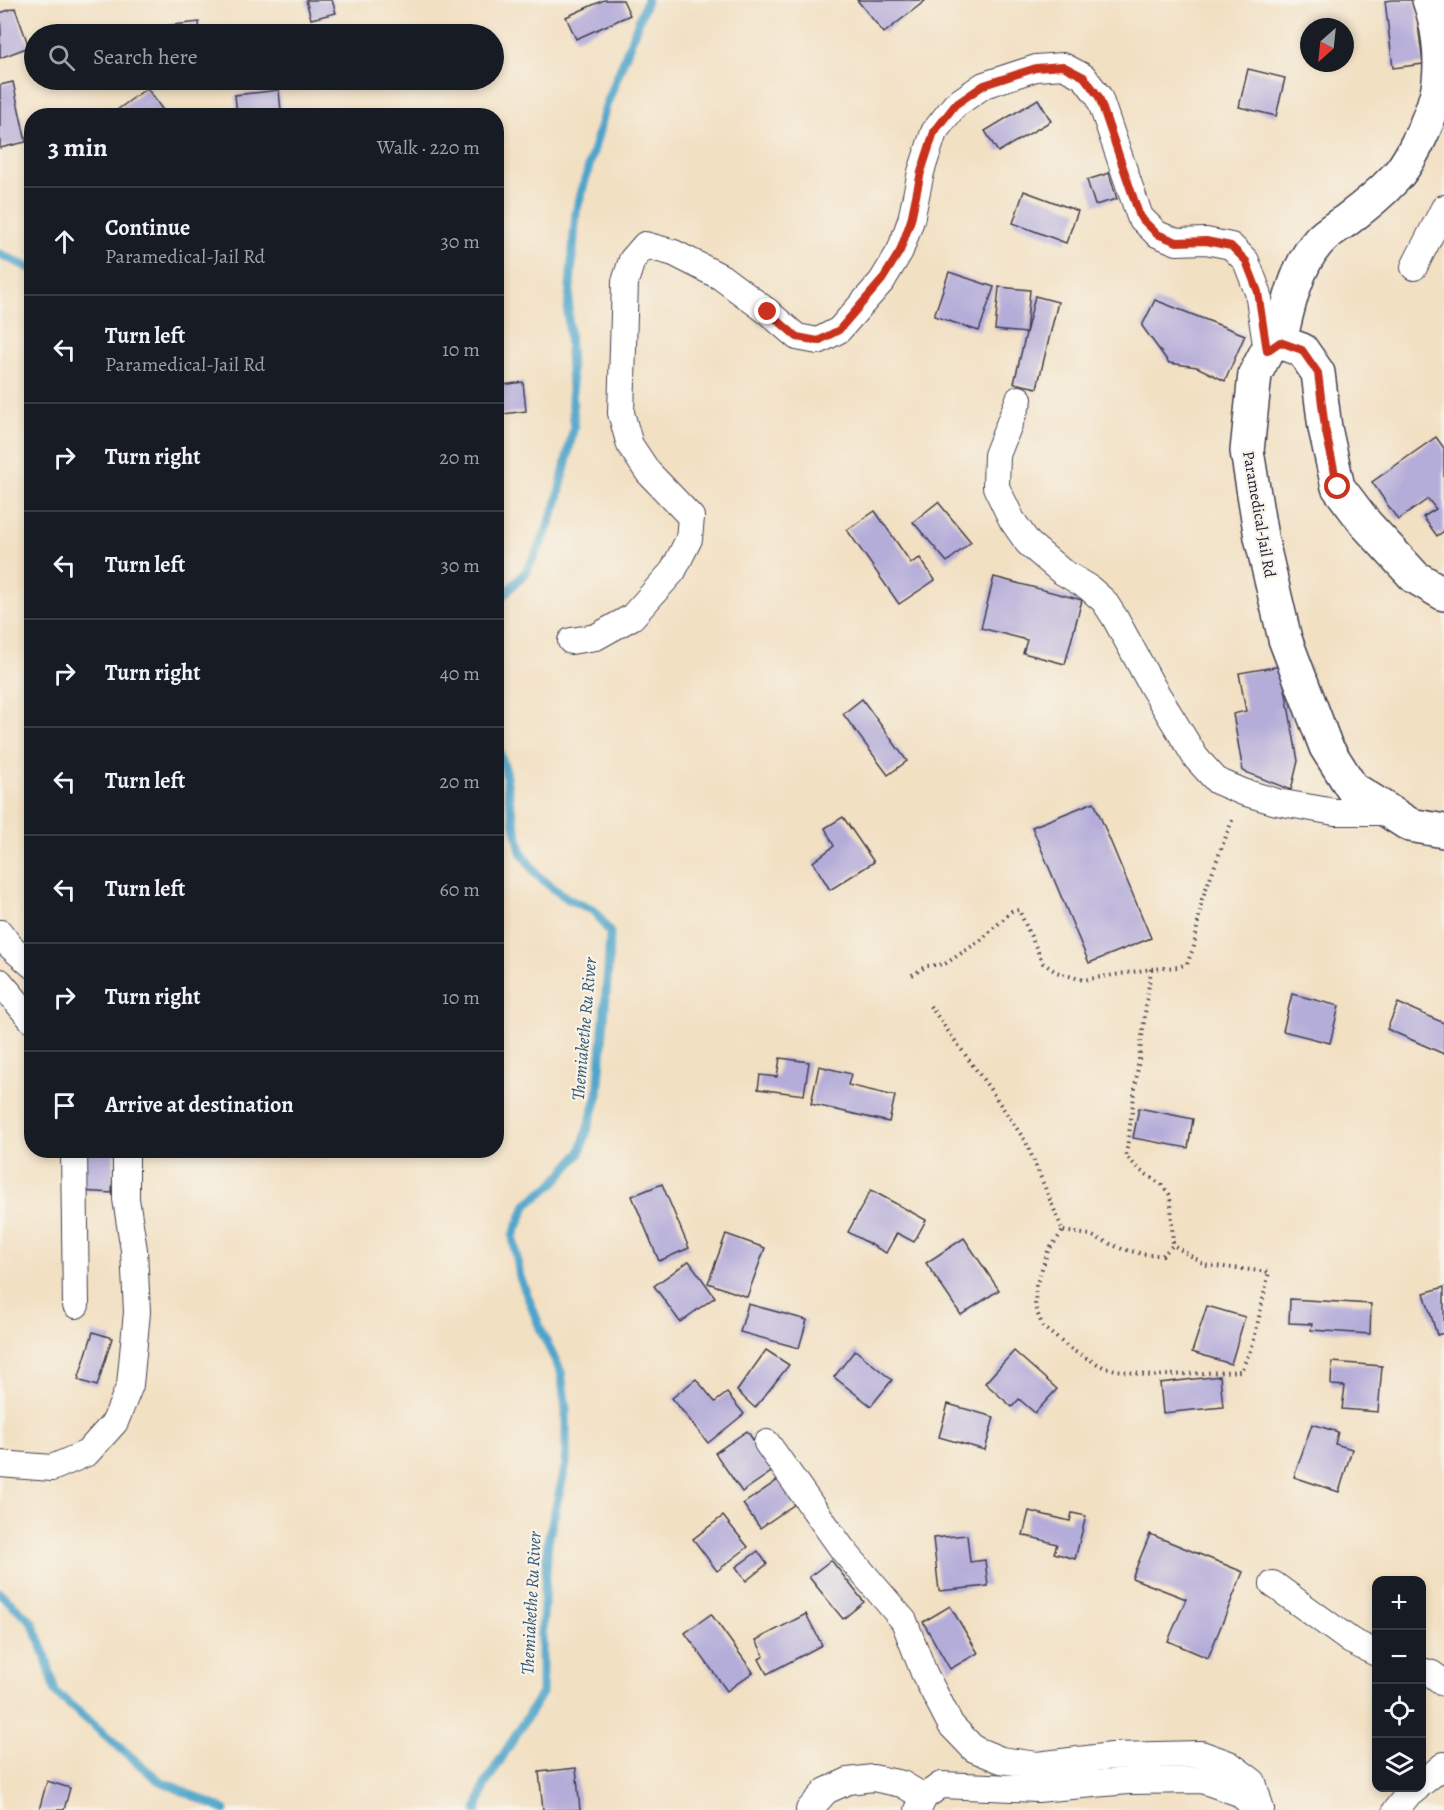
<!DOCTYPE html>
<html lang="en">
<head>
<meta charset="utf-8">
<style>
  body { margin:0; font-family:Alegreya,serif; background:#242831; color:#f1f3f6 }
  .controls { position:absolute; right:18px; bottom:18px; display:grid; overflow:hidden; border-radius:12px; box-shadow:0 3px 9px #0003 }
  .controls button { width:54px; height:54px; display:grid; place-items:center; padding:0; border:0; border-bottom:2px solid #363941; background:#171b24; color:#f1f3f6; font:30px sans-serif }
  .compass { position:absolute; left:1300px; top:18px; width:54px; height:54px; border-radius:50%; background:#171b24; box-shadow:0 3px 9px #0003; rotate:207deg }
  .stop { position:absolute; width:18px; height:18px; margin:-14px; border:4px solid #c8321e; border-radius:50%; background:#fff }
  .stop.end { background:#c8321e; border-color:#fff; box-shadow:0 2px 6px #0008 }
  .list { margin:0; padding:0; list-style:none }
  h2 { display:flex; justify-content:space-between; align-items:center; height:78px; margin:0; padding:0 24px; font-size:26px }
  h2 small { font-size:20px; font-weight:400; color:#9ea1a6 }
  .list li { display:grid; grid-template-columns:39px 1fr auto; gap:18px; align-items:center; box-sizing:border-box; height:108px; padding:0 24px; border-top:2px solid #363941 }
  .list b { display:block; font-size:22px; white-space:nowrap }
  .list p { margin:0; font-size:20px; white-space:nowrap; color:#9ea1a6 }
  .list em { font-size:20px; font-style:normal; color:#9ea1a6 }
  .icon { flex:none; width:33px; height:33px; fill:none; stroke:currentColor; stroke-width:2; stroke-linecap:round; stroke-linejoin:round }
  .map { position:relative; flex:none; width:1444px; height:1810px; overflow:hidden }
  .search { position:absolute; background:#171b24; box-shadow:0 3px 9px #0003; left:24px; top:24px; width:480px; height:66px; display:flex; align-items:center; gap:15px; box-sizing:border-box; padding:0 21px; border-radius:33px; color:#9ea1a6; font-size:22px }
  .panel { position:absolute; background:#171b24; box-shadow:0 3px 9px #0003; left:24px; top:108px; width:480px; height:1050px; border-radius:24px }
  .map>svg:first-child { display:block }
</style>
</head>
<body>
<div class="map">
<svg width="1444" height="1810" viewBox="0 0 1444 1810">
  <rect width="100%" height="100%" fill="#f7f3e8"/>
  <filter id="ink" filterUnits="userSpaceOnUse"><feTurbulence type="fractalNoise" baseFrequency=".0167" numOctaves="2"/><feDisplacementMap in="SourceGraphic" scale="12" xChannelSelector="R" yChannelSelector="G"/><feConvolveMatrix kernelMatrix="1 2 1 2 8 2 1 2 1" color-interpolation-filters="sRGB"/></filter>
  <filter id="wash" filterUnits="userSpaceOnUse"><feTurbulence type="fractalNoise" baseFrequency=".008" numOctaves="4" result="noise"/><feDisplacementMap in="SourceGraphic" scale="24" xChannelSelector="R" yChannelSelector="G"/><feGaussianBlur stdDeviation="1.35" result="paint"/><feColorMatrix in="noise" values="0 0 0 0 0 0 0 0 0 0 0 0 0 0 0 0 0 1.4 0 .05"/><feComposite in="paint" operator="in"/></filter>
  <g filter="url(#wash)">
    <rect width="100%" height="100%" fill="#f2e0c3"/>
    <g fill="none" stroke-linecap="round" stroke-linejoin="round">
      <g stroke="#4da4ca" stroke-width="9">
        <path d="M0 254 32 269"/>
        <path d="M496 603 526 572 542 542 557 502 574 426 568 312 576 212 606 106 647 0"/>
        <path d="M0 1593 32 1622 45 1654 55 1692 158 1780 225 1810"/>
        <path d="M477 1810 484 1786 542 1693V1633L548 1541 566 1464V1409L561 1372 542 1333 520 1277 513 1236 527 1204 554 1183 580 1153 598 1095 608 969 610 933 595 911 570 900 554 889 537 875 521 852 509 798 505 768 496 744"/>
      </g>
    </g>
    <g id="blocks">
      <g fill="#b5add9">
        <path d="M306 0H332L336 13 311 19Z"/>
        <path d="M604 0H623L630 15 576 39 566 17Z"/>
        <path d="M857 0H926L884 33Z"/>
        <path d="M1393 0H1415L1423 64 1393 68 1385 1Z"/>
        <path d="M15 8 29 47 0 58V35H1L0 13Z"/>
        <path d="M199 22 200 34H167L165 26Z"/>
        <path d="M321 27 323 34H293Z"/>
        <path d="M1248 69 1285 78 1276 116 1239 107Z"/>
        <path d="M13 82 26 142 0 148V85Z"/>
        <path d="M147 88 167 116H109Z"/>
        <path d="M279 90 281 111 237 115 235 95Z"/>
        <path d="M1038 99 1051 121 998 152 985 131Z"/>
        <path d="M1109 173 1117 199 1095 205 1087 180Z"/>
        <path d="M1024 191 1078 211 1066 243 1013 223Z"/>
        <path d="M949 272 994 287 979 331 934 316Z"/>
        <path d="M999 287 1030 290 1026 333 995 330Z"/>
        <path d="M1035 296 1058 302 1037 388 1014 383Z"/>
        <path d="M1155 300 1245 335 1225 381 1197 367 1169 363 1142 326Z"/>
        <path d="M523 382 526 411 496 415V386Z"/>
        <path d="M1436 437 1444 448V531L1437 536 1423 517 1436 509 1428 499 1398 520 1372 482Z"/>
        <path d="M938 502 971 542 947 562 913 522Z"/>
        <path d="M875 511 911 563 920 558 935 580 899 604 847 530Z"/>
        <path d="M994 577 1082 600 1065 664 1023 653 1027 640 981 628Z"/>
        <path d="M1281 666 1298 761 1291 790 1243 771 1233 714 1246 711 1239 673Z"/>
        <path d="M862 699 907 761 888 775 843 714Z"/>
        <path d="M1094 802 1151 938 1089 963 1032 827Z"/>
        <path d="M843 817 874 862 830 890 813 862 834 846 825 828Z"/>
        <path d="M1292 994 1339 1006 1330 1043 1283 1031Z"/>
        <path d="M1398 1003 1444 1023V1054L1387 1029Z"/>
        <path d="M780 1058 809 1062 804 1095 758 1089 760 1075 777 1077Z"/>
        <path d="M819 1066 851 1074 848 1085 895 1096 889 1122 811 1104Z"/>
        <path d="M1139 1108 1193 1119 1188 1148 1133 1138Z"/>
        <path d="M82 1150H114L112 1193 81 1191Z"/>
        <path d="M662 1184 689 1248 659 1261 632 1196Z"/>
        <path d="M871 1190 926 1220 914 1242 897 1233 886 1253 848 1232Z"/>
        <path d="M726 1234 765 1248 747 1297 708 1283Z"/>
        <path d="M964 1238 999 1290 961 1315 926 1263Z"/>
        <path d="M689 1261 715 1297 680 1322 654 1286Z"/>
        <path d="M1444 1287V1333L1437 1335 1424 1293Z"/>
        <path d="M1290 1299 1371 1304 1370 1334 1311 1330 1312 1324 1289 1323Z"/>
        <path d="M748 1304 807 1320 799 1348 740 1332Z"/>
        <path d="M1207 1306 1245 1317 1231 1364 1192 1352Z"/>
        <path d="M93 1332 112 1338 97 1386 78 1380Z"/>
        <path d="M766 1350 789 1365 755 1408 737 1391Z"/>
        <path d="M855 1350 892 1380 871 1406 834 1377Z"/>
        <path d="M1014 1351 1057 1389 1035 1413 1019 1399 1012 1407 985 1383Z"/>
        <path d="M1332 1362 1382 1366 1378 1412 1342 1409 1345 1386 1331 1385Z"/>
        <path d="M1220 1376 1223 1407 1163 1413 1160 1383Z"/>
        <path d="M696 1379 715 1402 727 1393 744 1414 708 1443 672 1398Z"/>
        <path d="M948 1404 994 1417 985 1450 939 1437Z"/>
        <path d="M1312 1424 1338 1432 1335 1444 1352 1449 1339 1492 1294 1477Z"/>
        <path d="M747 1431 774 1470 742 1492 715 1453Z"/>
        <path d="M778 1480 795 1504 760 1528 743 1504Z"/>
        <path d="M1029 1511 1070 1521 1072 1513 1086 1516 1075 1559 1054 1553 1057 1544 1023 1535Z"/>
        <path d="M723 1516 748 1547 717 1571 693 1539Z"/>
        <path d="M1150 1534 1243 1572 1208 1658 1168 1641 1186 1599 1132 1578Z"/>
        <path d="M967 1535 970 1562 985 1560 988 1586 939 1591 933 1538Z"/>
        <path d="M758 1551 767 1564 746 1581 736 1567Z"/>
        <path d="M831 1560 864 1602 843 1619 809 1577Z"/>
        <path d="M950 1606 978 1653 950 1669 923 1622Z"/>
        <path d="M711 1614 753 1672 727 1691 685 1633Z"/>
        <path d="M806 1614 822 1645 767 1674 759 1659 764 1656 756 1640Z"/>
        <path d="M576 1768 580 1810H543L539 1772Z"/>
        <path d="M47 1781 70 1788 64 1810H39Z"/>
      </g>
    </g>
  </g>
  <g filter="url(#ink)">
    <use href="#blocks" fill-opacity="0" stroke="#413e4f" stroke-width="1.5"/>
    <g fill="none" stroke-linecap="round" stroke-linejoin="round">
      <defs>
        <g id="street">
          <path d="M1414 267 1444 208"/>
          <path d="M1019 399 997 455 996 487 1012 520 1028 543 1061 571 1088 587 1104 601 1115 618 1152 686 1196 758 1217 781 1243 792 1277 802 1335 812H1390"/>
          <path d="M571 641 596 637 632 617 673 571 689 539 691 517 648 472 630 445 621 413 625 282 632 260 645 245 674 253 721 277 768 312 797 337 818 341 839 330 882 281 900 251 911 220 921 172 934 132 955 105 984 85 1036 68 1063 66 1084 77 1099 97 1140 217 1157 234 1177 242 1206 241 1231 246 1246 261 1258 292 1267 351"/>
          <path d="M0 933 10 946 32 965"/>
          <path d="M0 982 32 1020"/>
          <path d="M74 1150 76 1305"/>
          <path d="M767 1443 843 1550 904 1621 924 1673 951 1725 974 1749 1001 1760 1037 1765 1112 1756 1201 1754 1229 1764 1253 1782 1261 1810"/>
          <path d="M0 1464 52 1468 87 1453 115 1422 130 1385 137 1312 134 1250 126 1199V1150"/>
          <path d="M1273 1584 1351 1641 1376 1653"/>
          <path d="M1422 1671 1432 1674 1444 1683"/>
          <path d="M1422 1783 1444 1765"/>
          <path d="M809 1810 826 1791 848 1781 873 1778 902 1784 924 1797"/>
          <path d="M918 1810 924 1797 941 1785 1037 1789 1128 1781 1202 1780 1239 1793 1258 1810"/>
          <path d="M1396 1810 1406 1797 1417 1788"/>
        </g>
        <g id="secondary">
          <path d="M1280 342C1287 310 1296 266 1319 241 1327 232 1339 226 1348 219 1364 207 1380 194 1393 180 1412 162 1436 107 1439 81 1442 55 1438 25 1429 0"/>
          <path d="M1444 594 1415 577 1366 524 1338 487 1325 428 1318 373 1302 350 1280 342 1267 351 1255 374 1247 451 1261 537 1285 639 1326 747 1352 788 1410 825 1444 831"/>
        </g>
      </defs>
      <use href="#street" stroke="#413e4f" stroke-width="28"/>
      <use href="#secondary" stroke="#413e4f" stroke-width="36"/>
      <g stroke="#413e4f" stroke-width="4" stroke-dasharray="1.5 4.5" stroke-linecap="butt">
        <path d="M1151 969 1126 1156 1141 1171 1162 1185 1169 1194 1171 1203 1173 1245"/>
        <path d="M912 975 927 966 945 964 981 940 1012 911 1019 910 1043 963 1056 972 1083 980 1151 969 1178 967 1187 964 1194 946 1202 899 1233 818"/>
        <path d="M930 1006 990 1089 1026 1142 1063 1231 1048 1251 1036 1286 1035 1307 1043 1327 1072 1350 1105 1368 1151 1376 1241 1371 1253 1344 1269 1272 1206 1265 1173 1245 1163 1255H1148L1122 1249 1090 1235 1063 1231"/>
      </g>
      <use href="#street" stroke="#fff" stroke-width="26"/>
      <use href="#secondary" stroke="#fff" stroke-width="33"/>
    </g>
  </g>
  <g fill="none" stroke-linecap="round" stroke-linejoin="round" filter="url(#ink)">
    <path stroke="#c8321e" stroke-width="8" d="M768 312 797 337 818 341 839 330 882 280 900 251 911 220 921 172 934 132 955 105 984 85 1036 68 1063 66 1084 77 1099 97 1140 217 1157 234 1177 242 1206 241 1231 246 1246 261 1258 292 1267 351 1280 342 1302 350 1318 373 1325 428 1338 487"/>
  </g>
  <g text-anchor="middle" stroke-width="4.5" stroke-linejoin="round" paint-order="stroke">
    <g font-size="16" fill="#22223b" stroke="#f7f3e8">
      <text transform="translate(1260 514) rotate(80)" y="6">Paramedical-Jail Rd</text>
    </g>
    <g font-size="18" font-style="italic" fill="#335674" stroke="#f7f3e8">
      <text transform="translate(584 1029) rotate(-85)" y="6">Themiakethe Ru River</text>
      <text transform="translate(531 1603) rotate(-87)" y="6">Themiakethe Ru River</text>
    </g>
  </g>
</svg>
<div class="controls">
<button>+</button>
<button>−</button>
<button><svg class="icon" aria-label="locate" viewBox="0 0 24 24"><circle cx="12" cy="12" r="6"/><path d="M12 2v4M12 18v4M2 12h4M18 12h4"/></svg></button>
<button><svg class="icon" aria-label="layers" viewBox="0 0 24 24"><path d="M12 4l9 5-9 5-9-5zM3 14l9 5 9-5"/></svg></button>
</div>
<svg class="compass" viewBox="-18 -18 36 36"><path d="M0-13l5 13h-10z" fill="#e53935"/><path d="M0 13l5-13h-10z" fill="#9ea1a6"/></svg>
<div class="stop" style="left:1338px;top:487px"></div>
<div class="stop end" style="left:768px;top:312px"></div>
<div class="search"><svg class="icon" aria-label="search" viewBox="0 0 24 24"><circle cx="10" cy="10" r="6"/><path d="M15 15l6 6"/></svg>Search here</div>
<section class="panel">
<h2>3 min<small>Walk · 220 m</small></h2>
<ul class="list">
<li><svg class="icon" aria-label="ahead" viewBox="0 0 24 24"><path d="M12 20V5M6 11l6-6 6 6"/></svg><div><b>Continue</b><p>Paramedical-Jail Rd</p></div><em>30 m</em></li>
<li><svg class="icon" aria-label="left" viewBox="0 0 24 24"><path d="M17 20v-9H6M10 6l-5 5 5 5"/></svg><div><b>Turn left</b><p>Paramedical-Jail Rd</p></div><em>10 m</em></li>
<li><svg class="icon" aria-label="right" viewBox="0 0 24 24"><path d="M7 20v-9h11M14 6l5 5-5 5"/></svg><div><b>Turn right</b></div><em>20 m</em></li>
<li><svg class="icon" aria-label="left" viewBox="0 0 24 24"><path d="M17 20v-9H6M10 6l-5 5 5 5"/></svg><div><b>Turn left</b></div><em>30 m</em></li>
<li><svg class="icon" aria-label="right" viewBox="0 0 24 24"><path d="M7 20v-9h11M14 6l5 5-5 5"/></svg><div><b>Turn right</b></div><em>40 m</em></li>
<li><svg class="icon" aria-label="left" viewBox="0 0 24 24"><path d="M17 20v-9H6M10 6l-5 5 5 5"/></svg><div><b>Turn left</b></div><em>20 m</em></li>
<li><svg class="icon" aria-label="left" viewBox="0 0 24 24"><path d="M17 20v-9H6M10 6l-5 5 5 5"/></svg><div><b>Turn left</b></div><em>60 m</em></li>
<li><svg class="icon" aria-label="right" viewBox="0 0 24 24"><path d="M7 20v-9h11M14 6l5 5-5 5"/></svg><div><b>Turn right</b></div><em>10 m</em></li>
<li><svg class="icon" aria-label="arrive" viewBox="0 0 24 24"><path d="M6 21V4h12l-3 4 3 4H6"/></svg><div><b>Arrive at destination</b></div></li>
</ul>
</section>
</div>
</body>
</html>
